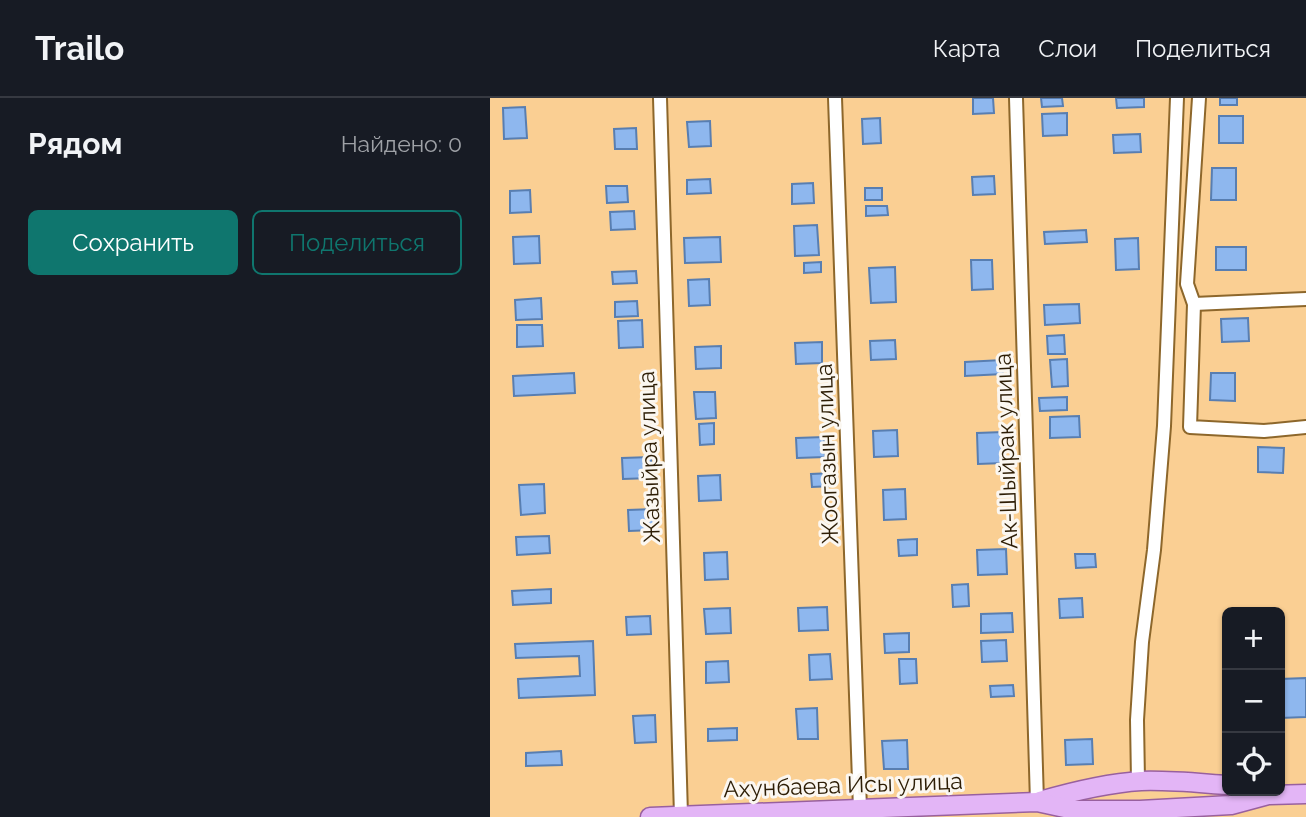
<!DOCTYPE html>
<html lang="ru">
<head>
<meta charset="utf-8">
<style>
  body { margin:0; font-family:Raleway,sans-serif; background:#242831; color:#f1f3f6 }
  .controls { position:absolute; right:21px; bottom:21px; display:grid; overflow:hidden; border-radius:10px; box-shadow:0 2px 5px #0004 }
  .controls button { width:63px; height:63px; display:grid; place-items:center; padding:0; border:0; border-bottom:2px solid #363941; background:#171b24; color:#f1f3f6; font:35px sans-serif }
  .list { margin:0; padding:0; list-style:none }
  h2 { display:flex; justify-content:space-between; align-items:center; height:91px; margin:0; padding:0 28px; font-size:30px }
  h2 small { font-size:23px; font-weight:400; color:#9ea1a6 }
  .actions { display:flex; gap:14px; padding:21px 28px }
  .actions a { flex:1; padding:16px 0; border:2px solid #0f766e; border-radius:10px; text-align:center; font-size:24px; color:#0f766e }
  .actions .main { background:#0f766e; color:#fff }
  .icon { flex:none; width:38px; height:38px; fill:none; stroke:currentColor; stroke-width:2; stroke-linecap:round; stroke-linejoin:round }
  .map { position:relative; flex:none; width:816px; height:719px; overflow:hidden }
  header { display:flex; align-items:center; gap:42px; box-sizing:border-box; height:98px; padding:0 35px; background:#171b24; border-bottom:2px solid #363941 }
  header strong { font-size:33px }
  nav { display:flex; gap:38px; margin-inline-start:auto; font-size:24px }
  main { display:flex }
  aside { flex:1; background:#171b24 }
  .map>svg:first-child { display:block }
</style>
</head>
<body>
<header>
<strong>Trailo</strong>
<nav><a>Карта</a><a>Слои</a><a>Поделиться</a></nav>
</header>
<main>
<aside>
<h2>Рядом<small>Найдено: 0</small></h2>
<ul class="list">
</ul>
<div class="actions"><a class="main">Сохранить</a><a>Поделиться</a></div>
</aside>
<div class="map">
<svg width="816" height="719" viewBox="0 0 816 719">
  <rect width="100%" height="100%" fill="#facf93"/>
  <g fill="#8eb7ee" stroke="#587eb1" stroke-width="2">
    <path d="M483 0H503L504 15 483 16Z"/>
    <path d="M551 0H572L573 8 552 9Z"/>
    <path d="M626 0H654V9L627 10Z"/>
    <rect x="730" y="0" width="17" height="7"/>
    <path d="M35 9 37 40 14 41 13 10Z"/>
    <path d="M577 15V37L553 38 552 16Z"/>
    <rect x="729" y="18" width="24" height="27"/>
    <path d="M390 20 391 45 373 46 372 21Z"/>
    <path d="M220 23 221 48 199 49 197 24Z"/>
    <path d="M146 30 147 51H125L124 31Z"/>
    <path d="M650 36 651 54 624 55 623 37Z"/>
    <path d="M722 70H746V102H721Z"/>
    <path d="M504 78 505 96 483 97 482 79Z"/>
    <path d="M220 81 221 95 197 96V82Z"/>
    <path d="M323 85 324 105 302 106V86Z"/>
    <path d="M116 88H137L138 104 117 105Z"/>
    <rect x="375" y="90" width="17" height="12"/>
    <path d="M40 92 41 114 20 115V93Z"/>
    <path d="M376 108H397L398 117 376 118Z"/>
    <path d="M144 113 145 131 121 132 120 114Z"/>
    <path d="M327 127 329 157 305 158 304 128Z"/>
    <path d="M596 132 597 144 555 146 554 134Z"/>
    <path d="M49 138 50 165 24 166 23 139Z"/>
    <path d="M230 139 231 164 195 165 194 140Z"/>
    <path d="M648 140 649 171 626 172 625 141Z"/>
    <rect x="726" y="149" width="30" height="23"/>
    <path d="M481 162H502L503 191 482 192Z"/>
    <path d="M331 164V174L314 175V165Z"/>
    <path d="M405 169 406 204 381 205 379 170Z"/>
    <path d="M146 173 147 185 123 186 122 174Z"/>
    <path d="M219 181 220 207 199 208 198 182Z"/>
    <path d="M51 200 52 221 26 222 25 202Z"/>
    <path d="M147 203 148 218 125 219V204Z"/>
    <path d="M589 206 590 225 555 227 554 207Z"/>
    <path d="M758 220 759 243 732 244 731 221Z"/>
    <path d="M152 222 153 249 129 250 128 223Z"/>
    <path d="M27 227H52L53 248 27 249Z"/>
    <path d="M574 237 575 256H558L557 238Z"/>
    <path d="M405 242 406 261 381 262 380 243Z"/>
    <path d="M332 244V265L306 266 305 245Z"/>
    <path d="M231 248V270L206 271 205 249Z"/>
    <path d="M577 261 578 288 562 289 560 262Z"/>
    <path d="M512 262 513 276 475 278V264Z"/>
    <path d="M84 275 85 295 24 298 23 278Z"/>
    <path d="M721 275H745V303L720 302Z"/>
    <path d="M204 294H225L226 320 206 321Z"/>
    <path d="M577 299V312L550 313 549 300Z"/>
    <path d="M589 318 590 339 560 340V319Z"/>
    <path d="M224 325V346L210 347 209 326Z"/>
    <path d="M407 332 408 358 384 359 383 333Z"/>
    <path d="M513 334 514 365 488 366 487 335Z"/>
    <path d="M334 339 335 359 307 360 306 340Z"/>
    <path d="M768 349 794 350 793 375 768 374Z"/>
    <path d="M161 359 162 380 133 381 132 360Z"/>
    <path d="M342 375 343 388 322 389 321 376Z"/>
    <path d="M230 377 231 402 209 403 208 378Z"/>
    <path d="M54 386 55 415 31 417 29 387Z"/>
    <path d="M415 391 416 421 394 422 393 392Z"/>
    <path d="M164 411 165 432 139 433 138 412Z"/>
    <path d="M59 438 60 455 27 457 26 439Z"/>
    <path d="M427 441V457L409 458 408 442Z"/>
    <path d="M516 451 517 476 488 477 487 452Z"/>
    <path d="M237 454 238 481 215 482 214 455Z"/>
    <path d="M585 456H605L606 469 586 470Z"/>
    <path d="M478 486 479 508 463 509 462 487Z"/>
    <path d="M61 491V505L23 507 22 493Z"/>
    <path d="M592 500 593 519 570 520 569 501Z"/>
    <path d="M337 509 338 532 309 533 308 510Z"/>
    <path d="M240 510 241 535 216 536 214 511Z"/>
    <path d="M522 515 523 534 491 535V516Z"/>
    <path d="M160 518 161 536 137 537 136 519Z"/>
    <path d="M419 535V554L395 555 394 536Z"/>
    <path d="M516 542 517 563 492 564 491 543Z"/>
    <path d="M103 543 105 597 29 600 28 581 90 578 89 558 26 560 25 546Z"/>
    <path d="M340 556 342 581 320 582 319 557Z"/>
    <path d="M409 561H426L427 585 410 586Z"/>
    <path d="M238 563 239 584 216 585V564Z"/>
    <path d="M816 580V619L790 620V581Z"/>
    <path d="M523 587 524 598 501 599 500 588Z"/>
    <path d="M327 610 328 641H308L306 611Z"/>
    <path d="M165 617 166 644 145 645 143 618Z"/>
    <path d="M247 630V642L218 643V631Z"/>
    <path d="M602 641 603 666 576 667 575 642Z"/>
    <path d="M417 642 418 671H394L392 643Z"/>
    <path d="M71 653 72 667 36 668V655Z"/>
  </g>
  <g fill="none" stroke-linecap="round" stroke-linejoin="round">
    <defs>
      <g id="street">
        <path d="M170 0 191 717"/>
        <path d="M345 0 370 711"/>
        <path d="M526 0 547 704"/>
        <path d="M709 0 697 186 704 206 700 329 774 333 816 329"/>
        <path d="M704 206 816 201"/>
        <path d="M648 683 647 622 652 544 664 452 674 328 687 0"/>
      </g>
      <g id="primary">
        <path d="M550 703C581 694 619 685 651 683 680 682 708 685 737 687"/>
        <path d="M160 719 547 704 584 712H650L741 707 778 697 816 696"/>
      </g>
    </defs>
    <use href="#street" stroke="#8d672b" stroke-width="16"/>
    <use href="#primary" stroke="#98609e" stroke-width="21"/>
    <use href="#street" stroke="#fff" stroke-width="12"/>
    <use href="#primary" stroke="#e3b5f6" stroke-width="18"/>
  </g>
  <g text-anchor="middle" stroke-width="6" stroke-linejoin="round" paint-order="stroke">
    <g font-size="23" fill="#2d1d05" stroke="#fbf7f1">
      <text transform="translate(516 353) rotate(-92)" y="8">Ак-Шыйрак улица</text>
      <text transform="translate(337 356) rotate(-92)" y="8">Жоогазын улица</text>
      <text transform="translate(159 359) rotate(-92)" y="8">Жазыйра улица</text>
      <text transform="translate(353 687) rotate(-2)" y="8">Ахунбаева Исы улица</text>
    </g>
  </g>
</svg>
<div class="controls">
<button>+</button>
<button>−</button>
<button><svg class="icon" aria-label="locate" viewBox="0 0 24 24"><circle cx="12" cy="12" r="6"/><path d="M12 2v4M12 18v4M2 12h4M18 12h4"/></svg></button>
</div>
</div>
</main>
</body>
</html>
